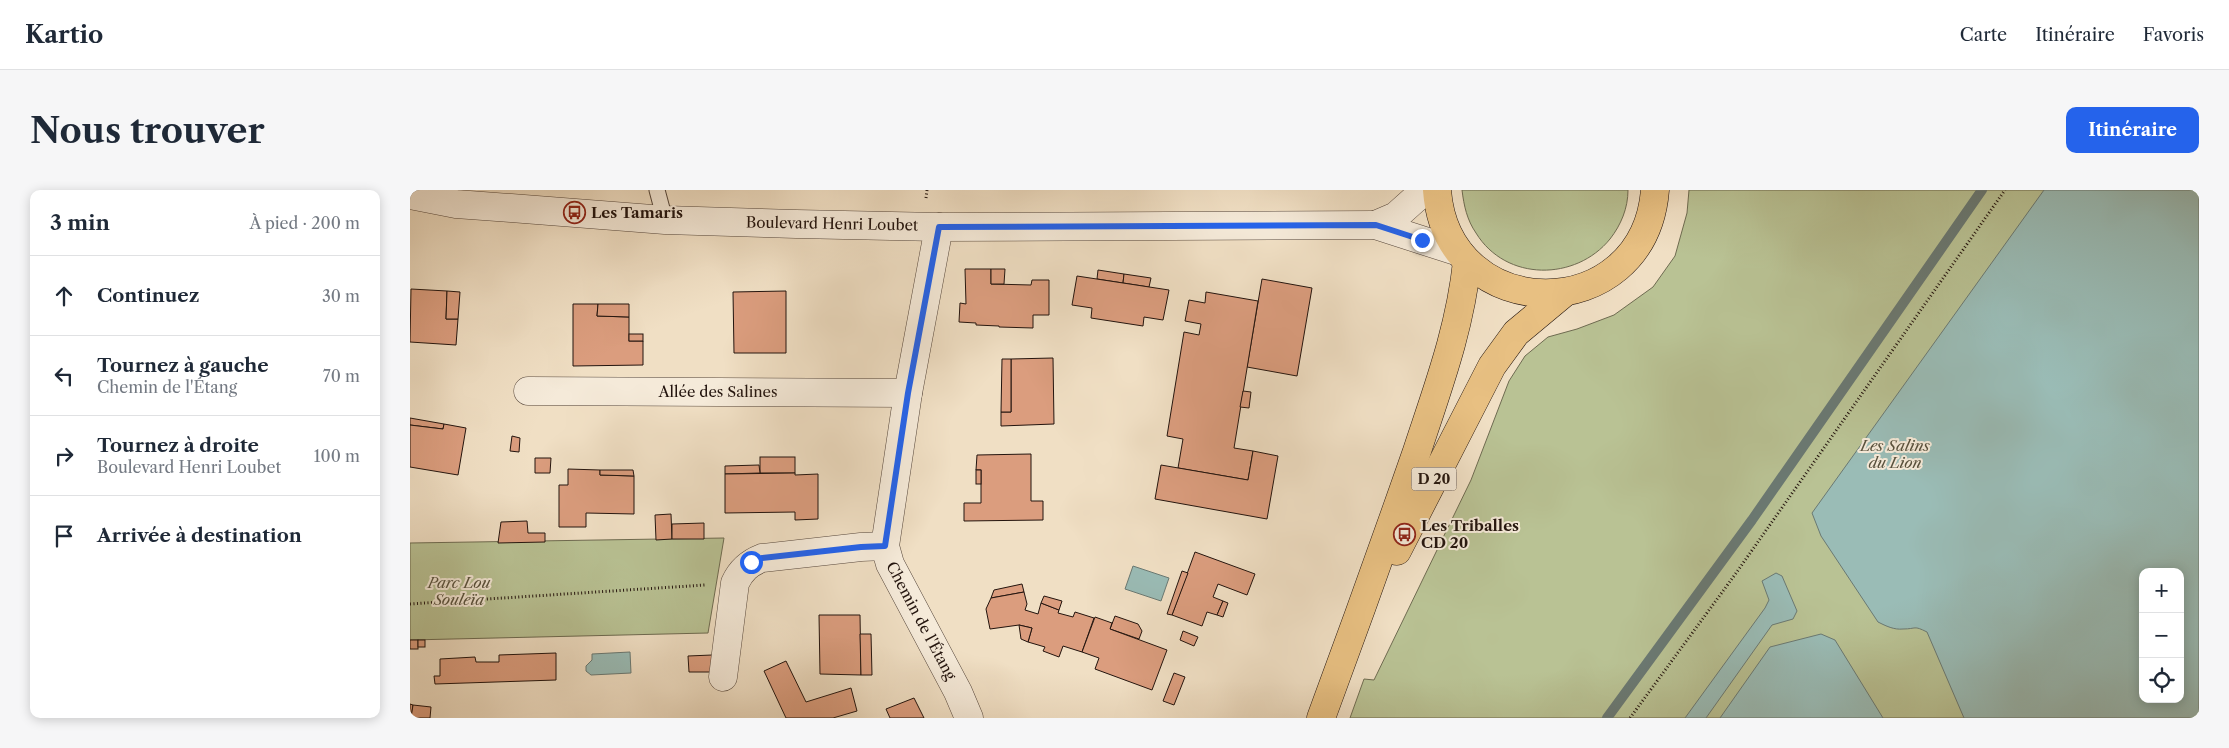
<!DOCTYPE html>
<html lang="fr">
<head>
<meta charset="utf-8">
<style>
  body { margin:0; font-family:"Libre Caslon Text",serif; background:#f6f6f7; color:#1f2937 }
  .controls { position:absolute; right:15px; bottom:15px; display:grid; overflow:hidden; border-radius:10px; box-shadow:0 2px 12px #0003 }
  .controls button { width:45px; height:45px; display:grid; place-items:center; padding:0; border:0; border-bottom:1px solid #e0e1e3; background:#fff; color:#1f2937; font:25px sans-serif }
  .stop { position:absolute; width:15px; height:15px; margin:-11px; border:4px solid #2563eb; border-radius:50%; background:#fff }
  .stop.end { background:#2563eb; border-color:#fff; box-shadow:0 1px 5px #0008 }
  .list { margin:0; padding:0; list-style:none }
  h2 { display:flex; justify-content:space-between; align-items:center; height:65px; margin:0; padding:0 20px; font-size:21px }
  h2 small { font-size:16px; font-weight:400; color:#747a83 }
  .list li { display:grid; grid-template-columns:32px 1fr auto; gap:15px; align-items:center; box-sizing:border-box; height:80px; padding:0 20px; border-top:1px solid #e0e1e3 }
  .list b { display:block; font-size:19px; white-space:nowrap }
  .list p { margin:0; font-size:16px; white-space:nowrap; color:#747a83 }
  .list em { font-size:16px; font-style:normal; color:#747a83 }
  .icon { flex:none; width:28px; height:28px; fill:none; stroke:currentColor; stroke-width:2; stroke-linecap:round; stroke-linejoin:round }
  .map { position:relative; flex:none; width:1789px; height:528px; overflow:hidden; border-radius:10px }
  header { display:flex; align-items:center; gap:30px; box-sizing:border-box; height:70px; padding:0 25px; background:#fff; border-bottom:1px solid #e0e1e3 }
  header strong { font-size:24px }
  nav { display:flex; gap:28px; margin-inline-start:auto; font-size:18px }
  .intro { display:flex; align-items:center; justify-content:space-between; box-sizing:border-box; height:120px; padding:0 30px }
  h1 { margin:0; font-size:35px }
  .button { padding:12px 22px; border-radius:10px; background:#2563eb; color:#fff; font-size:18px; font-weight:700 }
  main { display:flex; gap:30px; padding:0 30px }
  aside { flex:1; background:#fff; border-radius:10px; box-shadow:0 2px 12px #0003 }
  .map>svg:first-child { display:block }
</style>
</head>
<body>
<header>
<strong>Kartio</strong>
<nav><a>Carte</a><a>Itinéraire</a><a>Favoris</a></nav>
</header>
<div class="intro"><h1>Nous trouver</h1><a class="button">Itinéraire</a></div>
<main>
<aside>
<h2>3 min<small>À pied · 200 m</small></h2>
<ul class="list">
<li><svg class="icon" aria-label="ahead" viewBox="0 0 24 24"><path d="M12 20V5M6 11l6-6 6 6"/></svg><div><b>Continuez</b></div><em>30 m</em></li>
<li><svg class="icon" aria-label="left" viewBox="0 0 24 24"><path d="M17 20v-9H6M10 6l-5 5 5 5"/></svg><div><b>Tournez à gauche</b><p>Chemin de l'Étang</p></div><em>70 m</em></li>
<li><svg class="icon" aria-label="right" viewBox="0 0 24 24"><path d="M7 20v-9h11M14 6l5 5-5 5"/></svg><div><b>Tournez à droite</b><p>Boulevard Henri Loubet</p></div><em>100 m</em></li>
<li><svg class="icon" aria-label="arrive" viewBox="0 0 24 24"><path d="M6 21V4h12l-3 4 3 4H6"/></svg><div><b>Arrivée à destination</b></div></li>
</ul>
</aside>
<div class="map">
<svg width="1789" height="528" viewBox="0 0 1789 528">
  <rect width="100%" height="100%" fill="#f0dfc4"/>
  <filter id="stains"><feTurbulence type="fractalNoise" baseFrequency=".004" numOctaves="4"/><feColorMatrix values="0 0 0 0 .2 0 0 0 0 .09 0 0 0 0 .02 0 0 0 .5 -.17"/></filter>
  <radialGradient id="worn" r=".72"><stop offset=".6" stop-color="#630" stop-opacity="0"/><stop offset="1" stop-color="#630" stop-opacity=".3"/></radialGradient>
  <g fill="#b9c294" stroke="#6e6b51" fill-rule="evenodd">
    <path d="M1052 0H1218C1218 18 1211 35 1200 49 1166 91 1096 92 1066 43 1057 30 1054 16 1052 0Z"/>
    <path d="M1279 0H1789V528H940L954 489 964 490 1061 290 1099 191 1115 166 1138 147 1167 139 1204 125 1243 97 1265 66 1277 23ZM1733 382H1770V509H1733Z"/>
    <path d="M314 348 298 443 0 450V353Z"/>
  </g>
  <g fill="#9abcb6" stroke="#6a7973" fill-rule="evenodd">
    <path d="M1634 0H1789V528H1554L1517 442C1503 435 1507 439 1493 439 1484 440 1476 436 1468 432L1411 346 1402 323ZM1733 382H1770V509H1733Z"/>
    <path d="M723 376 759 388 751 411 715 399Z"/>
    <path d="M1366 383 1372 386 1387 421 1383 429 1362 435 1296 528H1275L1355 418 1359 410 1352 391Z"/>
    <path d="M1411 444 1425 450 1473 528H1310L1360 457Z"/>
    <path d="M220 462 221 483 181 485 176 481V476L182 470V464Z"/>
  </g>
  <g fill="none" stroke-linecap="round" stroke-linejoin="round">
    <path stroke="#6a7973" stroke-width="10" d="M1197 528 1342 330 1572 0"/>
  </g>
  <g fill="#db9d7e" stroke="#23140e">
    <path d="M555 79H581V94L621 95 622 90H639V125H623V138L589 137V136L566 135V133L549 132 550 113 556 114Z"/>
    <path d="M581 79H595L594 94H581Z"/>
    <path d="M688 80 714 84 713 93 687 89Z"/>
    <path d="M714 84 741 88 739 97 713 93Z"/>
    <path d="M667 86 759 100 753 130 734 127 733 136 681 128 682 118 662 115Z"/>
    <path d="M852 89 902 98 887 186 837 177Z"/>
    <path d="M1 99 37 101 36 129H48L46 155 0 152Z"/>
    <path d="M37 101 50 102 48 129H36Z"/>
    <path d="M376 101V163H324L323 102Z"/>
    <path d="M796 102 848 111 824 258 843 261 838 290 768 278 773 249 757 246 774 142 789 145 791 134 775 131 779 110 795 113Z"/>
    <path d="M163 114H188L187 126 219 127V151H233V175L163 176Z"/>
    <path d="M188 114H219V127L187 126Z"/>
    <rect x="219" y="144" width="14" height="7"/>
    <path d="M643 168 644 234 591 236V222H601V169Z"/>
    <path d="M592 169H601V222H591Z"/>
    <path d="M833 201 841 202 839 218 830 217Z"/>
    <path d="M0 228 34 234 33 239 0 235Z"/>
    <path d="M34 234 56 238 48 285 0 277V235L33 239Z"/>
    <path d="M102 246 110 248 109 262 100 261Z"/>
    <path d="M843 261 868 266 857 329 745 309 751 275 838 290Z"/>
    <path d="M621 264V311H633V330L554 331V313H571V280H566L567 265Z"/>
    <rect x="350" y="267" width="35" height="16"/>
    <path d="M125 268H141L140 283H125Z"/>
    <path d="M349 275 350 283 315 284V276Z"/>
    <path d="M158 279 190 280V285L224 286V324L176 323V337H149V295H158Z"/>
    <path d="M190 280H223L224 286 190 285Z"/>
    <rect x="566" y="280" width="5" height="14"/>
    <path d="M385 283V285L408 284V329L385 330V322L315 323V284Z"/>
    <path d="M261 324 262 349 246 350 245 325Z"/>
    <path d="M117 331 118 343H135V352L88 353 91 332Z"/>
    <path d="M294 333V349H262V334Z"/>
    <path d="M785 362 845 384 837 405 808 394 803 407 813 411 807 425 797 422 792 436 762 425Z"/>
    <path d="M772 381 778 383 762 425 757 424Z"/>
    <path d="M612 394 614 402 581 408 584 400Z"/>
    <path d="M614 402 617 414 615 420 628 424 631 413 649 420 648 423 663 427 665 422 684 428 672 462 653 456 649 467 633 461 635 457 618 452 622 438 609 435 580 439 576 419 581 408Z"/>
    <path d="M634 406 652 411 649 420 631 413Z"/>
    <path d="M813 411 818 413 813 427 807 425Z"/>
    <path d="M409 425H450L451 485 410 484Z"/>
    <path d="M705 426 728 434 732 441 729 449 700 439Z"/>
    <path d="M685 427 702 433 700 439 757 460 742 500 685 479 689 468 672 462Z"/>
    <path d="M609 435 622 438 618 452 611 449Z"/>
    <path d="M773 441 788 447 784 456 770 450Z"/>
    <path d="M450 444H461L462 485H451Z"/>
    <rect x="0" y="450" width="8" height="9"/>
    <rect x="8" y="450" width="7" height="7"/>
    <path d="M146 463V490L25 494 24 486H30V469L65 467 66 472H89V465Z"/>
    <path d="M302 465 303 482H279L278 466Z"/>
    <path d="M376 471 396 512 441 498 447 521 423 528H376L354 481Z"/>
    <path d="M764 483 775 487 764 515 753 511Z"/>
    <path d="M504 508 514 528H480L476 519Z"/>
    <path d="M0 514 3 515 1 528H0Z"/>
    <path d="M3 515 21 517 20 528H1Z"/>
  </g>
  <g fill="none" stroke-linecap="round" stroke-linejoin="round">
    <defs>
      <path id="lane" d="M247 0 255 30"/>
      <g id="street">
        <path d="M0 5 46 14 101 18 255 30 386 34 529 37 965 35 1049 62"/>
        <path d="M965 35 986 26 1015 0"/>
        <path d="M529 37 498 203 475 356 480 374 548 502 559 528"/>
        <path d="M118 201 498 203"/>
        <path d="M313 487 325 393C331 380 339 373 352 368L451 357 475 356"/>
      </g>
      <g id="primary">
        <path d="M1027 0C1037 137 1234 138 1245 0"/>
        <path d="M987 361 1082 176 1106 143 1154 103"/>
        <path d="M911 528C944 439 976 350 1007 261 1028 197 1050 139 1057 72"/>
      </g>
    </defs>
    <use href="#lane" stroke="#56473c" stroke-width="17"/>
    <use href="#street" stroke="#56473c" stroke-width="29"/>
    <use href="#primary" stroke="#23140e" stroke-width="29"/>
    <g stroke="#23140e" stroke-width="3" stroke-dasharray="1 2.5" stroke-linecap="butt">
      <path d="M516 8 517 0"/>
      <path d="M0 414 295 395"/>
      <path d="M1220 528 1324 386 1595 0"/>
    </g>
    <use href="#lane" stroke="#f5ead9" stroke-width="15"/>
    <use href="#street" stroke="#f5ead9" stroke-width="28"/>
    <use href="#primary" stroke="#e8c082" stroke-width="28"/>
  </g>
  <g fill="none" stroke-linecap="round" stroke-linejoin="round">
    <path stroke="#2563eb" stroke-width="6" d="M341 372 352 368 451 357 475 356 498 203 529 37 966 35 1012 50"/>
  </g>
  <defs>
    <symbol id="bus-ring" viewBox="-11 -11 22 22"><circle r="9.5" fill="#f5ead9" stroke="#8f2418" stroke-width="1.5"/><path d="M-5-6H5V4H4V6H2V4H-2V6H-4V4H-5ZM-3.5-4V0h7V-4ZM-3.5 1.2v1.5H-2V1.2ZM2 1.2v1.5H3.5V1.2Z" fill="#8f2418"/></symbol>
  </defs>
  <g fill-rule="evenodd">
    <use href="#bus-ring" x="152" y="10" width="25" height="25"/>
    <use href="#bus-ring" x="982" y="332" width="25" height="25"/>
  </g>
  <g text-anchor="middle" stroke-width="4" stroke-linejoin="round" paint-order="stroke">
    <rect fill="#f5ead9" stroke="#62544b" stroke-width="1" x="1001.5" y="277.5" width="45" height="23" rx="4"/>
    <g font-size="14" font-weight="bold" fill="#23140e">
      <text x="1024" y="294">D 20</text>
    </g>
    <g font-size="15" font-weight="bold" fill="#23140e" stroke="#f5ead9" text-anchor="start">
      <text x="181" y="28">Les Tamaris</text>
      <text x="1011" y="341">Les Triballes<tspan x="1011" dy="17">CD 20</tspan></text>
    </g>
    <g font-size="15" fill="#23140e" stroke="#f5ead9">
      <text transform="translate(422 34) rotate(1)" y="5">Boulevard Henri Loubet</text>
      <text x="308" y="207">Allée des Salines</text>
      <text transform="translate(511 431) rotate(62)" y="5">Chemin de l'Étang</text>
    </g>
    <g font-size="15" font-style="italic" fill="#58513d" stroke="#f5ead9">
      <text x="1485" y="261">Les Salins<tspan x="1485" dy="17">du Lion</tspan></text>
      <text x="49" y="398">Parc Lou<tspan x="49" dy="17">Souleïa</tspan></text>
    </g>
  </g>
  <rect width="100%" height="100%" filter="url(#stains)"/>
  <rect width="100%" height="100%" fill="url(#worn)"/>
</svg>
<div class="controls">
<button>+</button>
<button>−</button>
<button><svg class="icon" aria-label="locate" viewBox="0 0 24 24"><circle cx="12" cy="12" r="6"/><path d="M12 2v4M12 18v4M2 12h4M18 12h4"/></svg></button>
</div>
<div class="stop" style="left:341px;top:372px"></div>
<div class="stop end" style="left:1012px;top:50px"></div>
</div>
</main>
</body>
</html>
